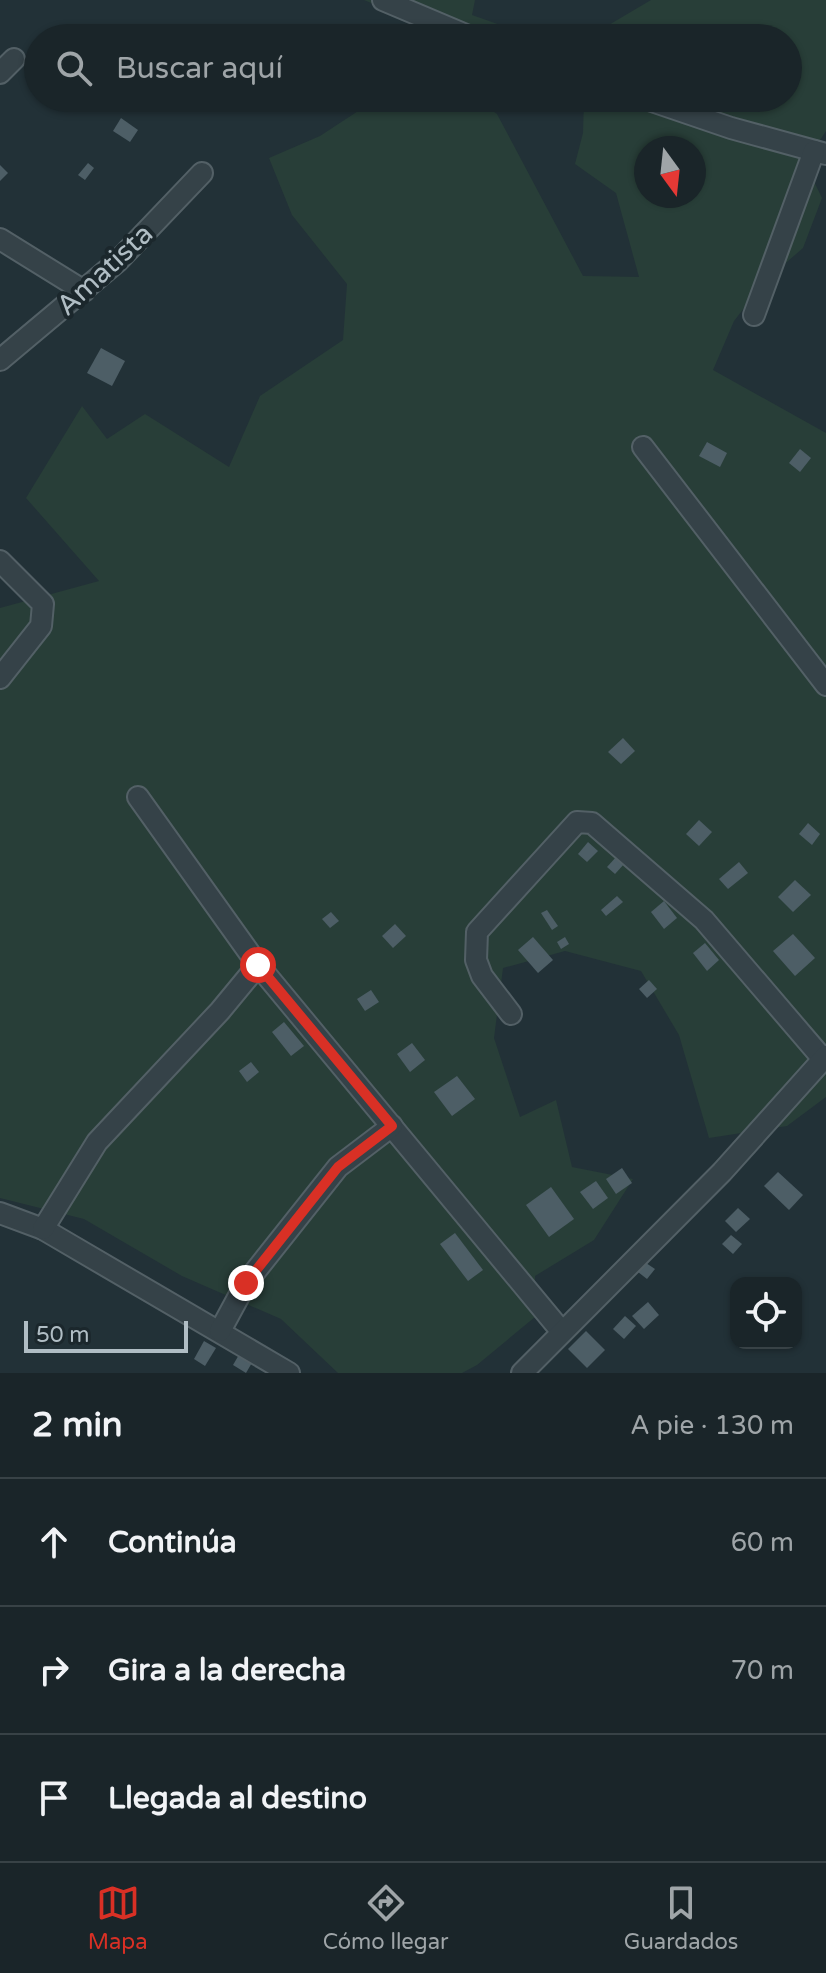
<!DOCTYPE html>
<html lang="es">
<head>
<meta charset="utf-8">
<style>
  body { margin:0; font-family:"Varela Round",sans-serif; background:#232d31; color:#f1f3f6 }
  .controls { position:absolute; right:24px; bottom:24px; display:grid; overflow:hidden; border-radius:16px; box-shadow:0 2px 6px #0004 }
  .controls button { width:72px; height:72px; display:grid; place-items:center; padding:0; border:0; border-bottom:2px solid #384246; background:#1a2529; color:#f1f3f6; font:40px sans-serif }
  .compass { position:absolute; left:634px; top:136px; width:72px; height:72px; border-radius:50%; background:#1a2529; box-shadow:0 2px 6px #0004; rotate:165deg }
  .scale { position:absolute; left:24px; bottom:20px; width:164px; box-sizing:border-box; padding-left:8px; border:4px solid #b0bdc4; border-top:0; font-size:22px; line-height:28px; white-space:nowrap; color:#b0bdc4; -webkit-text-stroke:6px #1b272c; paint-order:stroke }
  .stop { position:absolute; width:24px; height:24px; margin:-18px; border:6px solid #d93025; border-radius:50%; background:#fff }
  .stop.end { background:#d93025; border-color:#fff; box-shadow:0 2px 8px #0008 }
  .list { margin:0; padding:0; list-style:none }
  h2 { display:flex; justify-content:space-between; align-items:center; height:104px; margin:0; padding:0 32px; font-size:34px }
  h2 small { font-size:26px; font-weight:400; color:#9fa5a8 }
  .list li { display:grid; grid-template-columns:52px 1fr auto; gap:24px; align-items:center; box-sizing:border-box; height:128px; padding:0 32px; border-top:2px solid #384246 }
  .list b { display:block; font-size:30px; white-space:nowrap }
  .list em { font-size:26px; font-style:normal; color:#9fa5a8 }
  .icon { flex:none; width:44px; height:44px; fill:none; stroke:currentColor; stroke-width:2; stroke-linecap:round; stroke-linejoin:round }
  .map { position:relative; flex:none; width:826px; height:1373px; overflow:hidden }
  .search { position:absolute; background:#1a2529; box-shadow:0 2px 6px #0004; left:24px; right:24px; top:24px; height:88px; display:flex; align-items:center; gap:20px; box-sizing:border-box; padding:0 28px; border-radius:44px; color:#9fa5a8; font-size:30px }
  .sheet { height:488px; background:#1a2529 }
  nav { display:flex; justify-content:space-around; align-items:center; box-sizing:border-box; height:112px; border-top:2px solid #384246; background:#1a2529; font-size:22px; color:#9fa5a8 }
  nav a { display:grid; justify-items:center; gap:4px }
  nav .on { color:#d93025 }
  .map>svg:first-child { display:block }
</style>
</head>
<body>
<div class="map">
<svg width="826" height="1373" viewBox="0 0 826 1373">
  <rect width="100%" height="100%" fill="#223137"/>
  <g fill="#283e38" fill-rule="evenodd">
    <path d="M364 0H475L472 15 506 27 505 38H455Z"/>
    <path d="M651 0H826V131L805 163 822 198 803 248 765 281 734 321 713 370 826 433V1097L787 1126 709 1138 679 1035 641 971 565 951 503 968 494 1038 520 1117 556 1100 572 1167 633 1179 594 1240 535 1276V1317L477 1365 462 1373H338L281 1319 182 1276 84 1219 0 1198V608L99 581 26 498 82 406 107 439 145 414 229 467 260 396 343 340 347 284 292 215 269 158 320 136 378 98H475L497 114 583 276 639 277 616 193 575 164 583 133 584 98H788V38H602L607 26ZM646 148H694V196H646Z"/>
  </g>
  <g fill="#4d5e66">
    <path d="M121 118 138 130 130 142 113 131Z"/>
    <path d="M88 163 94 168 85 180 78 175Z"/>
    <path d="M0 165 8 173 0 181Z"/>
    <path d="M101 348 125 361 112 386 87 373Z"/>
    <path d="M707 442 727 453 720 467 699 456Z"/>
    <path d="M800 449 811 458 800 472 789 463Z"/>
    <path d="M623 738 635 751 621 764 608 752Z"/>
    <path d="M699 820 712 832 699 846 686 834Z"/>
    <path d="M808 823 820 834 812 845 799 834Z"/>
    <path d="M588 842 598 851 587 862 578 854Z"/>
    <path d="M617 856 625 863 615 874 607 867Z"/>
    <path d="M739 862 748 873 728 889 719 879Z"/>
    <path d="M795 880 811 895 793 912 778 897Z"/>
    <path d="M617 896 623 902 606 916 601 910Z"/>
    <path d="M664 901 677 918 664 929 651 912Z"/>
    <path d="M547 910 558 926 552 930 541 913Z"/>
    <path d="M331 912 339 921 330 928 322 919Z"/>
    <path d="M395 924 406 936 393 948 382 936Z"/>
    <path d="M793 934 815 958 795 976 773 951Z"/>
    <path d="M533 937 553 960 538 973 518 950Z"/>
    <path d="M565 937 569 944 561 949 557 942Z"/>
    <path d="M705 943 719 960 707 971 693 953Z"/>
    <path d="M649 980 657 989 647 998 639 989Z"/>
    <path d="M371 990 379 1002 365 1011 357 999Z"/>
    <path d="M284 1022 304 1046 291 1056 272 1032Z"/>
    <path d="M412 1043 425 1060 410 1072 397 1054Z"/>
    <path d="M251 1062 259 1072 247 1082 239 1071Z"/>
    <path d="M457 1076 475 1099 452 1116 434 1092Z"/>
    <path d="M622 1168 632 1183 616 1194 606 1179Z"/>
    <path d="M778 1172 803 1195 789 1210 764 1186Z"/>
    <path d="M596 1181 608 1198 593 1209 580 1192Z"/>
    <path d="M551 1187 574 1219 549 1237 526 1205Z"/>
    <path d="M738 1208 750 1219 736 1232 725 1221Z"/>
    <path d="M455 1233 483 1270 468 1281 440 1244Z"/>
    <path d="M731 1235 742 1244 733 1254 722 1244Z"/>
    <path d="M646 1263 655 1269 647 1279 638 1272Z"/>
    <path d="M648 1302 659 1315 644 1329 632 1316Z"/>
    <path d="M625 1316 636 1326 624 1339 613 1329Z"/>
    <path d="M586 1331 605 1350 587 1368 568 1349Z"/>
    <path d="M204 1341 216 1348 205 1366 194 1359Z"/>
    <path d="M240 1353 253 1361 246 1373 233 1365Z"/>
  </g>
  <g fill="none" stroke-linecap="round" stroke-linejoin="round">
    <defs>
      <g id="street">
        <path d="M383 0 473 38"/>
        <path d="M0 73 14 59"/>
        <path d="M643 98 731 128 826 154"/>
        <path d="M0 239 84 291"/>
        <path d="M754 315 814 151"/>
        <path d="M0 360 118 261 202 173"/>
        <path d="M643 447 826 685"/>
        <path d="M0 561 43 604 41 626 0 678"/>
        <path d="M138 797 258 965 562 1332"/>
        <path d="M511 1014 482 976 476 960 477 932 577 822 592 823 704 920 823 1059"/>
        <path d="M0 1213 43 1229 289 1373"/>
        <path d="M43 1229 97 1142 220 1011 258 965"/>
        <path d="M220 1331 246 1283 338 1167 392 1126"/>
        <path d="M522 1373 722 1172 826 1056"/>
      </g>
    </defs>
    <use href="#street" stroke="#536066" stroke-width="24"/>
    <use href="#street" stroke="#354248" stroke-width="20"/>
  </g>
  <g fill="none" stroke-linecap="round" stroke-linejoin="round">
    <path stroke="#d93025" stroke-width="10" d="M246 1283 338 1167 392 1126 258 965"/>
  </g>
  <g text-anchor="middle" stroke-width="8" stroke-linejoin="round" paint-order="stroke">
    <g font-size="28" fill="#b0bdc4" stroke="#1b272c">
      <text transform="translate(104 269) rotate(-43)" y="10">Amatista</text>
    </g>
  </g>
</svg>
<div class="controls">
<button><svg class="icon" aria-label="locate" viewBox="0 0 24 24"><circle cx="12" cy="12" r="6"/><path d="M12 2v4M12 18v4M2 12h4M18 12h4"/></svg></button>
</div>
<svg class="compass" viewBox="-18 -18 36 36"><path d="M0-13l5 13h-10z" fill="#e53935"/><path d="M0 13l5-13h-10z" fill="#9fa5a8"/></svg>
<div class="scale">50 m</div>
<div class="stop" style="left:258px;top:965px"></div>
<div class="stop end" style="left:246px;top:1283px"></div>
<div class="search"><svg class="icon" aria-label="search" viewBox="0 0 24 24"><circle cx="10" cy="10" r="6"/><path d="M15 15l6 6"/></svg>Buscar aquí</div>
</div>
<section class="sheet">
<h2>2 min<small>A pie · 130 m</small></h2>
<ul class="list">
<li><svg class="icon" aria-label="ahead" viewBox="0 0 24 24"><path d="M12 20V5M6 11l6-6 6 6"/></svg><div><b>Continúa</b></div><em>60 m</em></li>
<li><svg class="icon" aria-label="right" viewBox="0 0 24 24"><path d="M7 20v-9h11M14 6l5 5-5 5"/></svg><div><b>Gira a la derecha</b></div><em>70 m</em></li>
<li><svg class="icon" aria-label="arrive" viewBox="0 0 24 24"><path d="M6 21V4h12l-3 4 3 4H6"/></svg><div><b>Llegada al destino</b></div></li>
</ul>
</section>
<nav>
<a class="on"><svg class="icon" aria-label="map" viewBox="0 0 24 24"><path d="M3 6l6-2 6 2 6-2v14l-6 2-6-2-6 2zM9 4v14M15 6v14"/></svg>Mapa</a>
<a><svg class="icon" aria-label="directions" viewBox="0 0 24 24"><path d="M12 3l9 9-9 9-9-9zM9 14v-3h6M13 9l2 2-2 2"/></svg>Cómo llegar</a>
<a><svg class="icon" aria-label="saved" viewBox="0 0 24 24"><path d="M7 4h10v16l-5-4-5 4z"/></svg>Guardados</a>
</nav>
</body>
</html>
